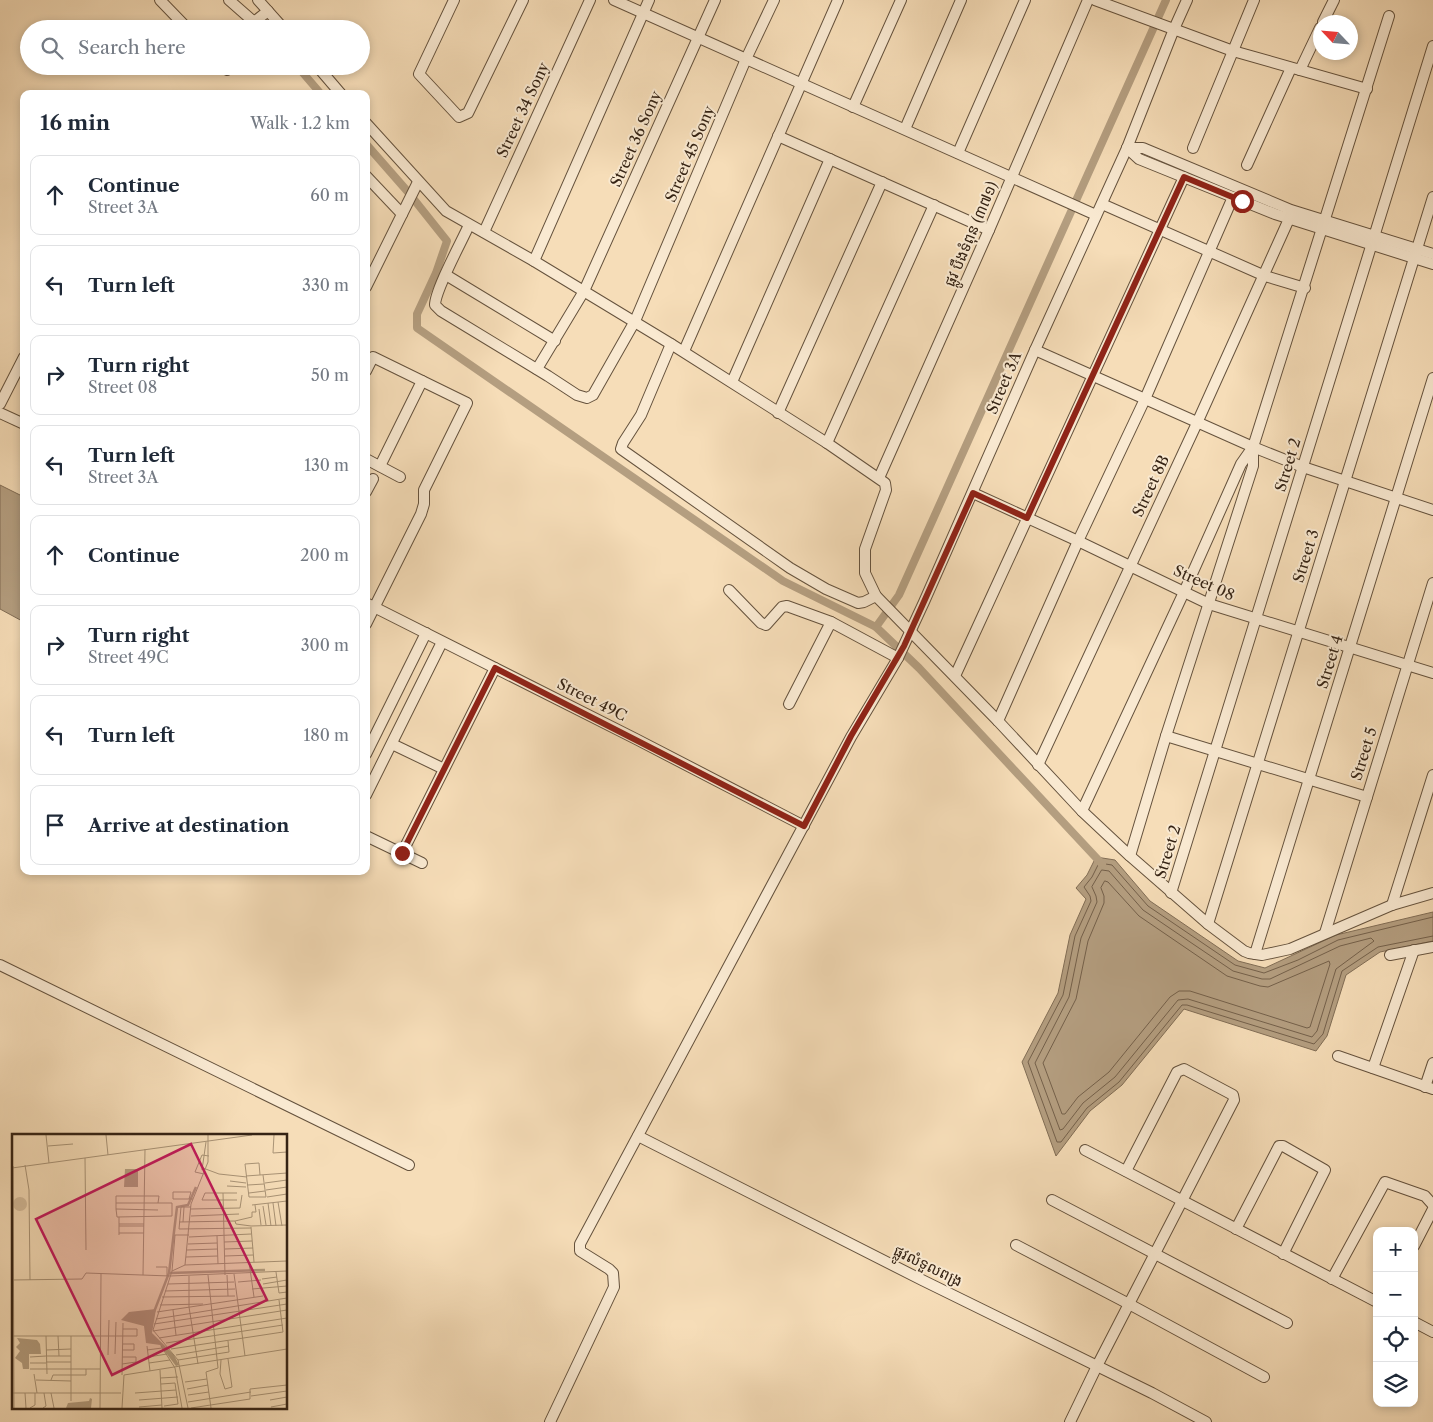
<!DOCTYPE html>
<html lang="en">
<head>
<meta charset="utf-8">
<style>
  body { margin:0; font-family:"Libre Caslon Text","Noto Sans Khmer",serif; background:#f6f6f7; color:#1f2937 }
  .controls { position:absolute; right:15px; bottom:15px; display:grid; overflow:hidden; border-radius:10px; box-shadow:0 2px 8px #0003 }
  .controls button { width:45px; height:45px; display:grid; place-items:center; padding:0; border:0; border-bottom:1px solid #e0e1e3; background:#fff; color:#1f2937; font:25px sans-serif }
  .compass { position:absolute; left:1313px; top:15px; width:45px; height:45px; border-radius:50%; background:#fff; box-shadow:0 2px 8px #0003; rotate:296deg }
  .stop { position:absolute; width:15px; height:15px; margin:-11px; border:4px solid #8f2418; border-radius:50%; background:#fff }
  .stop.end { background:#8f2418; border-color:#fff; box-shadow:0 1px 5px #0008 }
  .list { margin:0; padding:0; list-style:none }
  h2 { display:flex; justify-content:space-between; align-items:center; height:65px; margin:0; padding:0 20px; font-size:21px }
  h2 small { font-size:16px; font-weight:400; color:#747a83 }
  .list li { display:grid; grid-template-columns:32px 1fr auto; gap:15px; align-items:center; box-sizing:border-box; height:80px; margin:0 10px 10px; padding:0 10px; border:1px solid #e0e1e3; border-radius:10px }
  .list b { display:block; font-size:19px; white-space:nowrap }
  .list p { margin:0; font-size:16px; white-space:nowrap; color:#747a83 }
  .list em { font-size:16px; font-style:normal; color:#747a83 }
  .icon { flex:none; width:28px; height:28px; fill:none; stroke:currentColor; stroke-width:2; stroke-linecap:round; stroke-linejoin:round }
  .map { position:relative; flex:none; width:1433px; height:1422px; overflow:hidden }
  .search { position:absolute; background:#fff; box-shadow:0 2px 8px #0003; left:20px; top:20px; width:350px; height:55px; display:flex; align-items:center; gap:12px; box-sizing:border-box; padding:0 18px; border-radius:28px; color:#747a83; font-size:19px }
  .panel { position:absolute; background:#fff; box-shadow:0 2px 8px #0003; left:20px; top:90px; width:350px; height:785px; border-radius:10px }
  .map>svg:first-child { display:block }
</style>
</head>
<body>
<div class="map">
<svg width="1433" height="1422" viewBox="0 0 1433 1422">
  <rect width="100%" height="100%" fill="#f6ddb8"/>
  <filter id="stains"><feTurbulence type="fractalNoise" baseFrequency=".004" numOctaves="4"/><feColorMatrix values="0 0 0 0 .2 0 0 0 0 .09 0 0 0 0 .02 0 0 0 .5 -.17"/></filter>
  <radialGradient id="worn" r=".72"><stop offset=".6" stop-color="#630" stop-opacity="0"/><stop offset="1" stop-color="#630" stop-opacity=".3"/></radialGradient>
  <g fill="#b49e80" stroke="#816d55">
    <path d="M0 485 24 497V622L0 609Z"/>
    <path d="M1096 857 1115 860 1150 901 1238 961 1265 968 1336 935 1433 912V941L1380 952 1346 975 1327 1036 1316 1051 1184 1009 1122 1085 1090 1111 1056 1156 1022 1062 1058 993 1070 935 1086 899 1076 888 1087 875Z"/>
  </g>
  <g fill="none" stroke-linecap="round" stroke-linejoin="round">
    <g stroke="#74604a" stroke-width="1">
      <path d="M1102 870 1109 871 1143 910 1193 944 1233 971 1262 979H1270L1340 946 1371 938 1374 941 1336 969 1317 1031 1312 1037 1188 999 1178 1000 1115 1077 1083 1103 1063 1129 1060 1130 1035 1063 1069 997 1081 938 1097 902 1096 896 1092 887Z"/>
      <path d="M1105 881 1108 882 1139 916 1227 976 1260 986 1268 987 1329 961 1330 964 1310 1027 1307 1028 1190 991H1179L1170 997 1109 1072 1078 1097 1065 1114H1062L1043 1063 1076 999 1088 941 1104 903V896L1101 888Z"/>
      <path d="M1433 917 1338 940 1298 960 1264 973 1235 965 1148 906 1112 865 1099 863 1092 877 1084 887 1090 896 1091 901 1075 936 1063 995 1028 1062 1057 1142H1061L1087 1108 1119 1082 1182 1005H1187L1314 1044 1323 1034 1342 971 1378 947 1433 936"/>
    </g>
    <g stroke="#b49e80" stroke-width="8">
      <path d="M263 28 264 29"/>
      <path d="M297 66 321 94"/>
      <path d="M366 144 408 192 447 241 436 273 417 314V328L783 581 876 627 919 668 1102 864"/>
      <path d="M876 627 899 595 1166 0"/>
    </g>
    <defs>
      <g id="minor">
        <path d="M160 0 188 29"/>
        <path d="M229 0 254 22"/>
        <path d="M258 0 284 29"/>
        <path d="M454 0 419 74 459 117 468 113 523 0"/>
        <path d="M614 0 1096 215"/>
        <path d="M1095 0 1233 51 1367 89"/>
        <path d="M1323 22 1334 0"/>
        <path d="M251 29 254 22 268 11"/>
        <path d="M224 66 227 70 229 66"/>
        <path d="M317 66 341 94"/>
        <path d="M1300 70 1320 28"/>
        <path d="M853 107 901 0"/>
        <path d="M366 123 446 211 534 261 671 344 827 443 885 483 886 490 865 549V573L876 596 998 721 1082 811 1130 856 1208 924 1244 951 1249 953 1262 955 1290 949 1392 905 1433 893"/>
        <path d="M905 129 961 0"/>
        <path d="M778 136 989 230"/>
        <path d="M1127 148 1139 159 1275 214 1433 264"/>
        <path d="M1127 148H1143L1291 210 1433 254"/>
        <path d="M1193 148 1254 0"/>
        <path d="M958 153 1025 0"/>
        <path d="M1247 165 1291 68"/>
        <path d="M366 176 402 214"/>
        <path d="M1102 204 1265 276 1305 288"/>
        <path d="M469 225C462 241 435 290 435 305L441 311 548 376 577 395 587 398 593 395 635 321 746 59 774 0"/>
        <path d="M484 232 590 0"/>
        <path d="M534 261 649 0"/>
        <path d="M446 275 555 341"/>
        <path d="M366 287 418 182"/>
        <path d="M671 344 641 415 623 443 621 449 790 568 826 589 858 603 864 602 876 596"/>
        <path d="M1035 350 1253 447 1303 467 1433 510"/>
        <path d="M684 351 838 0"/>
        <path d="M537 369 584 291 715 0"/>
        <path d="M366 371 373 357 467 403 424 490V504L421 514 366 624"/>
        <path d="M732 382 830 159"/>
        <path d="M0 404 24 357"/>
        <path d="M0 413 24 424"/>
        <path d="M778 413 882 182"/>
        <path d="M827 443 934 205"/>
        <path d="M366 459 400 477"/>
        <path d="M380 466 422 381"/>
        <path d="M879 478 989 230 1088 0"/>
        <path d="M366 492 373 479"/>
        <path d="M973 493 1078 541 1209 604 1433 673"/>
        <path d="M729 590 761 623 766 625 782 607 787 606 831 622"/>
        <path d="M366 603 636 739 804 826"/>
        <path d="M955 676 1184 177"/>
        <path d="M789 704 831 622 898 658"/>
        <path d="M998 721 1078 541 1145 399 1233 197"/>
        <path d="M1166 736 1367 797"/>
        <path d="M392 744 444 769"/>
        <path d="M366 754 426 633"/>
        <path d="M1038 765 1197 423 1289 219"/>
        <path d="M366 795 442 642"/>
        <path d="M1082 811 1184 592 1241 464 1253 447"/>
        <path d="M366 836 422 863"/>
        <path d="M402 853 495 668"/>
        <path d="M1130 856 1166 736 1253 466V447L1389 16"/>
        <path d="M1171 893 1433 46"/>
        <path d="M1392 905 1433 775"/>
        <path d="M1208 924 1433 197"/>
        <path d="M1325 933 1433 583"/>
        <path d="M1255 954 1433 378"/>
        <path d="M1390 955 1433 947"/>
        <path d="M0 965 409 1165"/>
        <path d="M1338 1056 1433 1089"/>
        <path d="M1373 1068 1414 950"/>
        <path d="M1425 1087 1433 1063"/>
        <path d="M638 1136 922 1280 1152 1393 1206 1422"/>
        <path d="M1085 1150 1377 1302"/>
        <path d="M1052 1200 1287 1323"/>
        <path d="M1236 1229 1279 1146H1283L1325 1170 1283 1254"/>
        <path d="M1016 1245 1129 1304 1264 1377"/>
        <path d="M1414 1246 1433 1209"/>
        <path d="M1332 1279 1385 1182 1425 1196 1433 1205"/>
        <path d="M1414 1322 1433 1332"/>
        <path d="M550 1422 614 1287 613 1273 609 1269 580 1251V1244L851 737 898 658 924 602 1035 350 1127 148 1174 29 1187 0"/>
        <path d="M1070 1422 1097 1366 1234 1100 1233 1095 1184 1069 1177 1072 1126 1171"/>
      </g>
    </defs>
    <use href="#minor" stroke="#65523d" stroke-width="12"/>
    <use href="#minor" stroke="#f9e9d1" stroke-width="10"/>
  </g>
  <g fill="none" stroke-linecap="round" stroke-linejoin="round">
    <path stroke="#8f2418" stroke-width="6" d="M402 853 495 668 804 826 851 736 904 646 973 493 1027 518 1184 177 1242 201"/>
  </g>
  <g text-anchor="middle" stroke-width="4" stroke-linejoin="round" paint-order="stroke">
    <g font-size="15" fill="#352314" stroke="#f9e9d1">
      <text transform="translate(523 110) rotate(-65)" y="5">Street 34 Sony</text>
      <text transform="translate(636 139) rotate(-66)" y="5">Street 36 Sony</text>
      <text transform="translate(690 154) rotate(-67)" y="5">Street 45 Sony</text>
      <text transform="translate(971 234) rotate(-67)" y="5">ផ្លូវ បឹងទំពុន (៣៧១)</text>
      <text transform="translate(1004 383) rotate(-67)" y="5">Street 3A</text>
      <text transform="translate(1288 465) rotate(-73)" y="5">Street 2</text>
      <text transform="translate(1151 486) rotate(-65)" y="5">Street 8B</text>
      <text transform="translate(1306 556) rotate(-73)" y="5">Street 3</text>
      <text transform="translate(1204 583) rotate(24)" y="5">Street 08</text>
      <text transform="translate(1330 662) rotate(-73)" y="5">Street 4</text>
      <text transform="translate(592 700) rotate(27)" y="5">Street 49C</text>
      <text transform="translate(1364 754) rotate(-73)" y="5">Street 5</text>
      <text transform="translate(1168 852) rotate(-73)" y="5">Street 2</text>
      <text transform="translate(928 1266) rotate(26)" y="5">ផ្លូវលំទួលពង្រ</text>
    </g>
  </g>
  <g transform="translate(12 1134)">
    <rect width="275" height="275" fill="#f6ddb8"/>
    <path d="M1 70a7 7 0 1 1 14 0a7 7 0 1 1-14 0Z" fill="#d5bd9c"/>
    <path d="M113 35H126V53H112ZM144 175 140 199 162 221 167 231 164 232 148 211 134 209 132 192 109 186 117 178ZM5 204 25 206 28 210 29 220H17V235H11L10 229 3 224 8 217 4 213 8 209ZM78 264 80 265 79 274H54L56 269 77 267Z" fill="#b49e80"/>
    <path fill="none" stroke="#b49e80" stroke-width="2.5" d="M158 139 253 136M142 178 157 139 165 73 176 71 184 53"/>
    <path fill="none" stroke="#a99376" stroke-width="1" d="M34 1 37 29M94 1 96 21M262 1 261 19 275 18M36 12 61 10M73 24 74 116M13 31 17 56 18 146M1 32 2 274M0 34 240 1M191 34 207 40 235 43M190 36 194 8M192 40 183 38 190 21 197 22M248 41 247 29 233 30 237 63H254L251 41M234 42 275 39M218 47 234 49M253 49 275 46M236 51 252 50M215 52 234 53M254 56 275 53M211 59 213 141M225 59H193L190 66H225M237 59 253 57M255 63 275 60M177 65 179 58H161V65H181M266 68 270 92M104 69H160V82L105 83 104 75V62H147L146 69M256 69 259 92M261 69 264 92M240 71 275 67M251 72 254 91M179 73H169L167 95 239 94M104 75 146 76M179 75 228 74 230 61M247 75 249 91M179 82 227 80M107 83V101M223 87 224 90 239 92 275 91M167 88 223 87 240 83V78H244L243 71M171 88 172 73M107 90H132M107 92H132M239 93 242 128M107 99H132M205 102 206 130M177 103 239 100M212 108 240 107M176 110 205 109M213 115 241 114M175 116 206 115M213 122 241 121M174 123 206 122M237 128 242 163M173 131 179 70 196 28V1M144 133H155V142M160 137 163 101H177M264 138 267 159 275 158M222 140 233 222M131 141 133 15M196 141 206 234 194 238 199 274M215 141 216 162M177 142V173L186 230M250 145 265 143M0 146 70 145 74 139 158 142 275 137M226 148 249 146M156 150 222 148M251 150 275 146M240 155 275 152M153 157 223 155M150 163 223 162M148 171 191 170M161 176 164 201M145 178 251 162M144 185 275 164M142 190 275 170M141 197 275 176M1 202H125V195H111M34 202 35 240M46 202 47 222M147 204 275 184M154 209 271 191M135 212 138 237M149 212 163 234 170 274M159 215 271 198 267 166M34 216 59 215M110 216H122V210H111M135 216 150 214M103 220 104 188M96 221 97 186M164 221 217 212M35 222H59M18 223 34 222M136 223 155 220M166 226 217 218 216 207M209 226 208 240 213 255 220 253 216 225M34 228H59M18 229H34M137 229 158 226M110 230 124 228V223H110M18 235H88M148 236 150 274M22 240 25 259M110 241 111 189M148 244 166 243M24 246 59 247M39 246 41 241H74V235M173 248 195 245M149 250 163 249 166 270 152 272M175 255 196 251M1 259H109M13 259 14 274M39 259 42 274M123 259 164 256M176 261 197 258M239 262 275 257M127 266 166 263M258 266 275 263M59 267V202M176 268 239 258M127 273 150 271M259 273 275 270M18 274 23 271V259M31 274 34 272 32 259M88 274 89 140M110 274 112 241 275 215M176 274 166 226 141 196 160 137 173 131 275 127M179 274 238 265V255L275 251"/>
    <path fill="#c2185b" fill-opacity="0.15" stroke="#c2185b" stroke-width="2.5" d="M179 10 255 166 100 241 24 85Z"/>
    <rect width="275" height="275" fill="none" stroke="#352314" stroke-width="2.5"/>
  </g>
  <rect width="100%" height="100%" filter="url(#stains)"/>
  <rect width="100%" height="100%" fill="url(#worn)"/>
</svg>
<div class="controls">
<button>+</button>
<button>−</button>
<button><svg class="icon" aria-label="locate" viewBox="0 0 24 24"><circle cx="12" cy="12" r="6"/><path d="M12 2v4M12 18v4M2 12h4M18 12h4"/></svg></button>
<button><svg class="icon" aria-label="layers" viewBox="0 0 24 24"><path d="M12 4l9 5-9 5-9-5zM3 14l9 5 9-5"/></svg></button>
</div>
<svg class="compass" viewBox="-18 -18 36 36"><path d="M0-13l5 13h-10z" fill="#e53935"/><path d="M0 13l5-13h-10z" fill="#747a83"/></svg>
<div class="stop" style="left:1242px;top:201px"></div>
<div class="stop end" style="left:402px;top:853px"></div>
<div class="search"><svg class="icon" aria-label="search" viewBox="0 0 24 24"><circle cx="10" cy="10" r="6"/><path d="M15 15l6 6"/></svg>Search here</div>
<section class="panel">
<h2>16 min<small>Walk · 1.2 km</small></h2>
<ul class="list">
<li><svg class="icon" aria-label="ahead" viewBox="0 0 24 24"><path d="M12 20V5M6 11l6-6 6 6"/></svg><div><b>Continue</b><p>Street 3A</p></div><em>60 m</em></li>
<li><svg class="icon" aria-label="left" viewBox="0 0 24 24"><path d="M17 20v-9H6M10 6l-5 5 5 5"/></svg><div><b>Turn left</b></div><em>330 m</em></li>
<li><svg class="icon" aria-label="right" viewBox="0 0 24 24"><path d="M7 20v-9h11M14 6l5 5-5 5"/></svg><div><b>Turn right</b><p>Street 08</p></div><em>50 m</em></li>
<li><svg class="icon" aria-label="left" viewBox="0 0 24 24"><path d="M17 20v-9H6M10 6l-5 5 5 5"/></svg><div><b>Turn left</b><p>Street 3A</p></div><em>130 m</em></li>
<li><svg class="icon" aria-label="ahead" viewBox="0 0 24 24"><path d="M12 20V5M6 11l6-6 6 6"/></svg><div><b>Continue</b></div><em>200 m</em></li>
<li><svg class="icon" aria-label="right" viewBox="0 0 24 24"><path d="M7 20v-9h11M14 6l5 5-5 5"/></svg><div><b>Turn right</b><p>Street 49C</p></div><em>300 m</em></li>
<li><svg class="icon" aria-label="left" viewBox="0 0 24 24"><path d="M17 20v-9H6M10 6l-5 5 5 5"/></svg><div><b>Turn left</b></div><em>180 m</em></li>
<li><svg class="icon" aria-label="arrive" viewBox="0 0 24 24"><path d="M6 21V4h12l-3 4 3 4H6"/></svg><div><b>Arrive at destination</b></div></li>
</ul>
</section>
</div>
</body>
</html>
